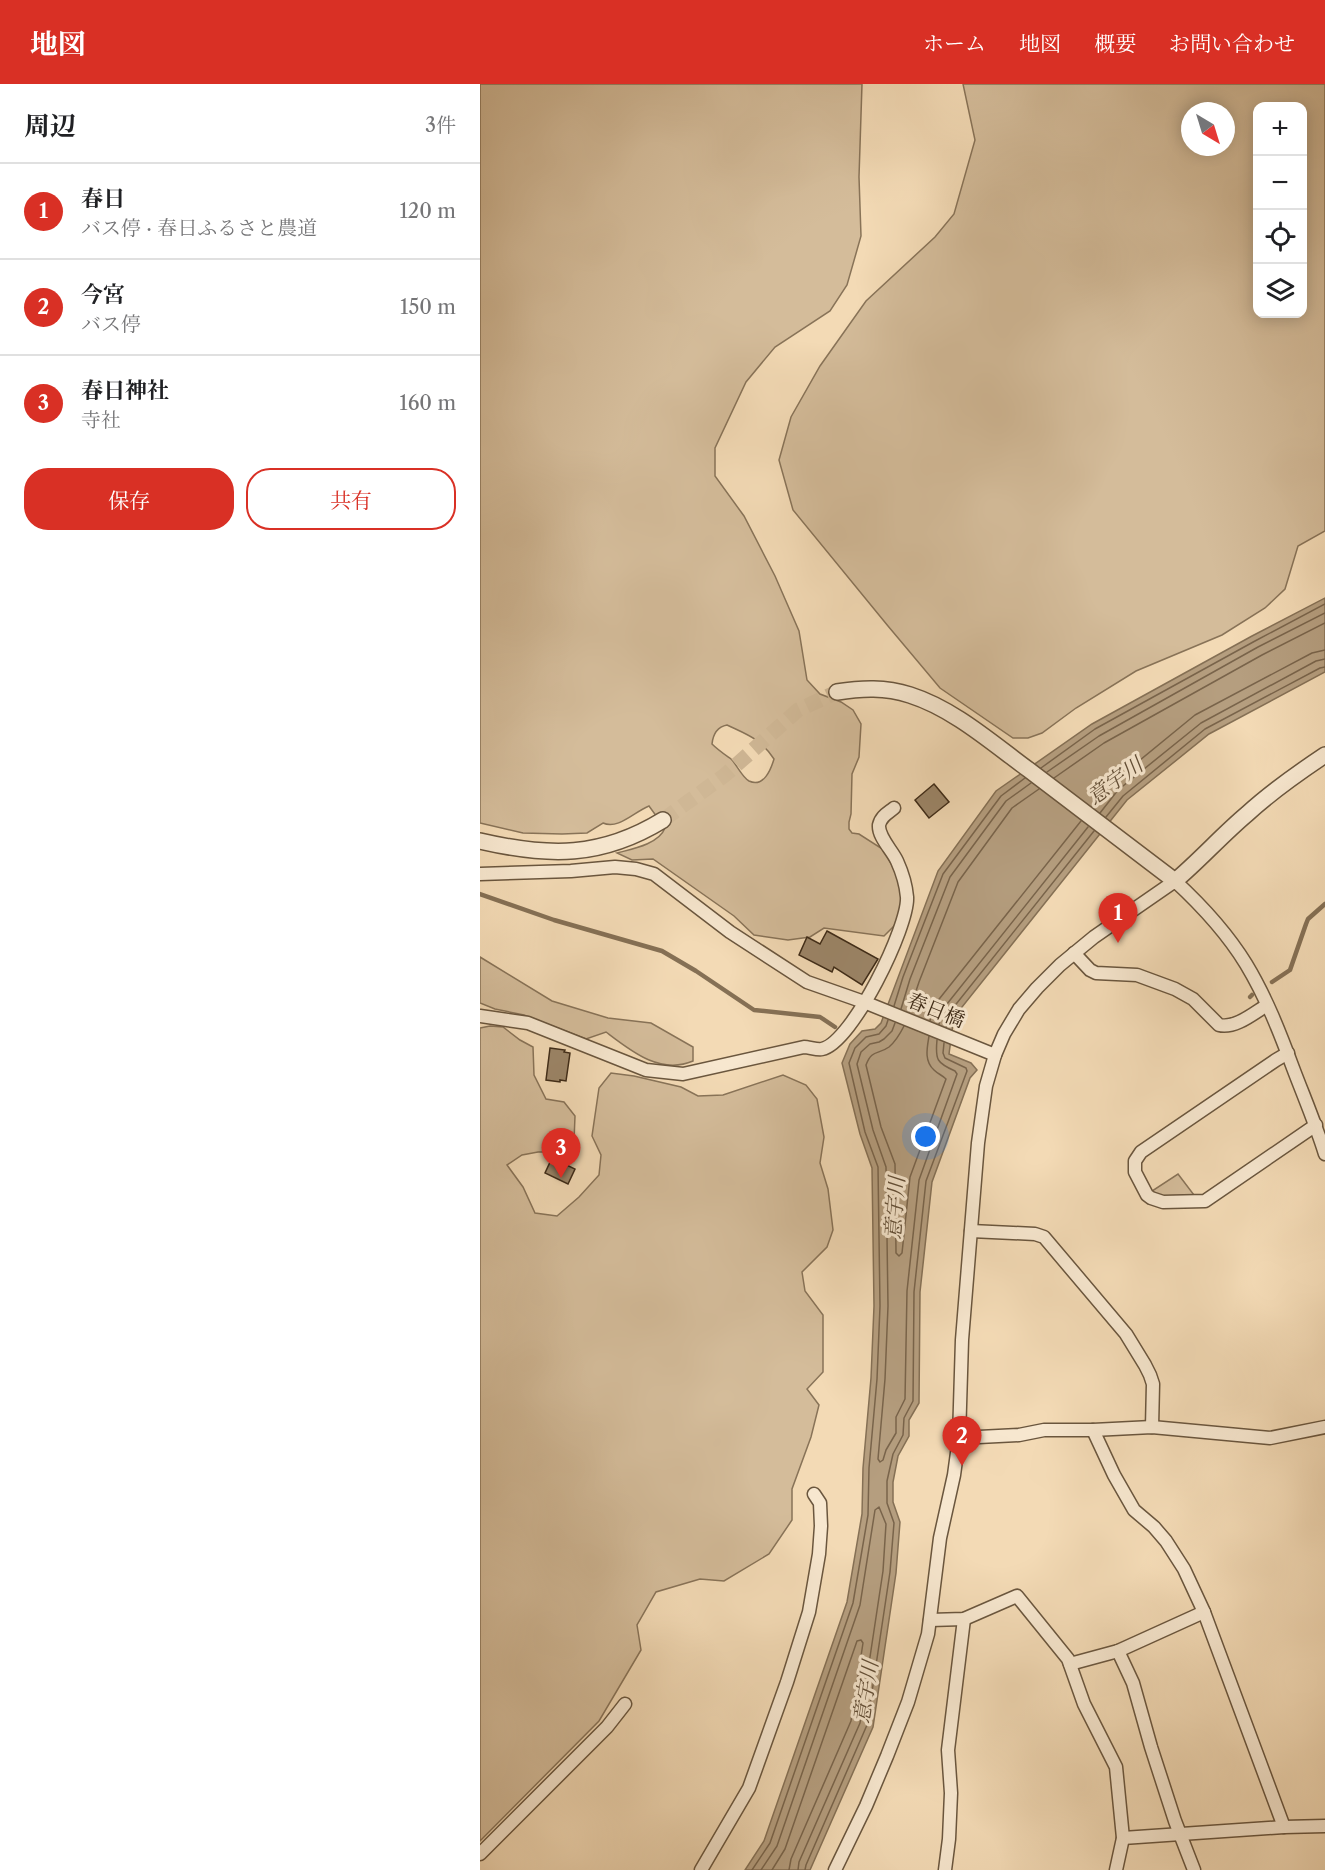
<!DOCTYPE html>
<html lang="ja">
<head>
<meta charset="utf-8">
<style>
  body { margin:0; font-family:"Libre Caslon Text","Noto Serif JP",serif; background:#f2f2f2; color:#202124 }
  .controls { position:absolute; right:18px; top:18px; display:grid; overflow:hidden; border-radius:12px; box-shadow:0 3px 15px #0003 }
  .controls button { width:54px; height:54px; display:grid; place-items:center; padding:0; border:0; border-bottom:2px solid #e0e0e0; background:#fff; color:#202124; font:30px sans-serif }
  .compass { position:absolute; left:701px; top:18px; width:54px; height:54px; border-radius:50%; background:#fff; box-shadow:0 3px 15px #0003; rotate:142deg }
  .you { position:absolute; left:446px; top:1053px; width:21px; height:21px; margin:-15px; border:4px solid #fff; border-radius:50%; background:#1a73e8; box-shadow:0 0 0 9px #1a73e833 }
  .badge { display:grid; place-items:center; width:39px; height:39px; border-radius:50%; background:#d93025; color:#fff; font-size:20px; font-weight:700 }
  .pin { position:absolute; translate:-50% -50px; filter:drop-shadow(0 2px 3px #0008) }
  .pin::after { content:''; position:absolute; top:32px; width:21px; height:18px; background:inherit; clip-path:polygon(0 0,100% 0,50% 100%) }
  .list { margin:0; padding:0; list-style:none }
  h2 { display:flex; justify-content:space-between; align-items:center; height:78px; margin:0; padding:0 24px; font-size:26px }
  h2 small { font-size:20px; font-weight:400; color:#757577 }
  .list li { display:grid; grid-template-columns:39px 1fr auto; gap:18px; align-items:center; box-sizing:border-box; height:96px; padding:0 24px; border-top:2px solid #e0e0e0 }
  .list b { display:block; font-size:22px; white-space:nowrap }
  .list p { margin:0; font-size:20px; white-space:nowrap; color:#757577 }
  .list em { font-size:20px; font-style:normal; color:#757577 }
  .actions { display:flex; gap:12px; padding:18px 24px }
  .actions a { flex:1; padding:14px 0; border:2px solid #d93025; border-radius:24px; text-align:center; font-size:21px; color:#d93025 }
  .actions .main { background:#d93025; color:#fff }
  .icon { flex:none; width:33px; height:33px; fill:none; stroke:currentColor; stroke-width:2; stroke-linecap:round; stroke-linejoin:round }
  .map { position:relative; flex:none; width:845px; height:1786px; overflow:hidden }
  header { display:flex; align-items:center; gap:36px; box-sizing:border-box; height:84px; padding:0 30px; background:#d93025; color:#fff }
  header strong { font-size:28px }
  nav { display:flex; gap:33px; margin-inline-start:auto; font-size:21px }
  main { display:flex }
  aside { flex:1; background:#fff }
  .map>svg:first-child { display:block }
</style>
</head>
<body>
<header>
<strong>地図</strong>
<nav><a>ホーム</a><a>地図</a><a>概要</a><a>お問い合わせ</a></nav>
</header>
<main>
<aside>
<h2>周辺<small>3件</small></h2>
<ul class="list">
<li><span class="badge">1</span><div><b>春日</b><p>バス停 · 春日ふるさと農道</p></div><em>120 m</em></li>
<li><span class="badge">2</span><div><b>今宮</b><p>バス停</p></div><em>150 m</em></li>
<li><span class="badge">3</span><div><b>春日神社</b><p>寺社</p></div><em>160 m</em></li>
</ul>
<div class="actions"><a class="main">保存</a><a>共有</a></div>
</aside>
<div class="map">
<svg width="845" height="1786" viewBox="0 0 845 1786">
  <rect width="100%" height="100%" fill="#f3dab5"/>
  <filter id="stains"><feTurbulence type="fractalNoise" baseFrequency=".00333" numOctaves="4"/><feColorMatrix values="0 0 0 0 .2 0 0 0 0 .09 0 0 0 0 .02 0 0 0 .5 -.17"/></filter>
  <radialGradient id="worn" r=".72"><stop offset=".6" stop-color="#630" stop-opacity="0"/><stop offset="1" stop-color="#630" stop-opacity=".3"/></radialGradient>
  <g fill="#d4bc9a" stroke="#887358" stroke-width="1.5" fill-rule="evenodd">
    <path d="M0 0H382L379 93 381 152 367 201 350 227 295 263 266 298 235 364V392L264 432 295 492 319 547 327 596 340 610 361 618 373 626 381 640 379 673 372 690 371 730 369 738V745L372 749 379 750 404 766 420 797 425 814 420 836 404 852 344 844 330 853 308 856 274 851 254 832 173 775 152 776 137 769C152 765 179 760 185 744L169 722C154 728 138 746 123 739L107 749 82 750 43 749 0 739ZM247 641C268 651 281 655 294 675 291 685 284 704 269 697 262 693 257 681 251 675 244 670 238 666 232 660 233 650 237 643 247 641Z"/>
    <path d="M483 0H845V447L818 462 805 505 785 524 742 551 656 587 596 624 562 649 548 654H533L460 604 408 542 313 426 299 376 311 333 340 282 386 217 455 153 474 130 495 56ZM822 22V230H778V22ZM710 27H746V63H710Z"/>
    <path d="M0 873 72 917 128 934 171 939 213 963V977C180 991 151 967 126 948L106 955 44 931 15 925 0 919Z"/>
    <path d="M10 942 23 943 40 956 53 963 54 991 66 1015 84 1018 95 1032 94 1057 78 1068H58L42 1071 27 1081 43 1103 55 1129 77 1132 99 1113 119 1091 121 1071 112 1052 119 1004 131 989 154 992 201 1003 218 1012 243 1011 303 991 326 1001 337 1015 344 1053 340 1079 348 1105 353 1146 347 1163 322 1188 325 1207 343 1231V1288L327 1305 339 1321 331 1353 312 1405V1436L289 1470 244 1497 220 1495 176 1508 157 1541 161 1566 119 1637 0 1757V944Z"/>
    <path d="M698 1090 714 1111 679 1112 672 1107Z"/>
  </g>
  <path fill="#b59e7f" stroke="#857055" stroke-width="1.5" d="M845 514V588L729 650 647 716 474 933 469 970 491 979 497 986 490 994 452 1098 440 1208 439 1319 429 1336V1352L418 1372 413 1398V1418L420 1438 416 1489 393 1643 330 1786H265L284 1757 367 1518 382 1430 383 1384 391 1294 394 1222 392 1084 380 1050 362 979 370 960 382 947 395 945 401 939 458 787 516 707 612 640 772 552Z"/>
  <g fill="none" stroke-linecap="round" stroke-linejoin="round">
    <g stroke="#79644b" stroke-width="1.5">
      <path d="M561 684 615 645 775 557 845 520"/>
      <path d="M567 688 619 652 778 563 845 529"/>
      <path d="M574 694 624 659 782 571 845 539"/>
      <path d="M613 723 632 699 715 631 832 569 845 566"/>
      <path d="M620 729 638 706 721 639 836 577 845 575"/>
      <path d="M626 733 643 712 725 645 840 584 845 583"/>
      <path d="M414 922 423 893 463 790 521 712 545 694"/>
      <path d="M421 925 430 895 470 793 526 717 551 699"/>
      <path d="M429 928 439 898 478 798 532 724 559 705"/>
      <path d="M450 937 452 927 456 919 601 737"/>
      <path d="M415 939 412 947 404 955 399 958 390 960 381 968 377 980 393 1046 406 1083 408 1222 405 1295 398 1375 400 1378 403 1376 406 1366 416 1349V1333L425 1315 427 1207 439 1096 477 990 475 987C457 979 455 976 457 956"/>
      <path d="M459 940 463 925 608 743"/>
      <path d="M424 942C420 950 416 957 409 963 398 971 392 965 386 981L401 1043 415 1080 416 1169 419 1172 422 1169 430 1093 466 995C462 991 458 990 454 986 444 977 447 964 449 952"/>
      <path d="M466 943 469 929 614 747"/>
      <path d="M272 1786 290 1759 373 1519 388 1431 389 1384 397 1295 400 1222 398 1083 385 1048 369 979 375 964 386 953 399 950 406 942 408 936"/>
      <path d="M281 1786 297 1762 380 1521 395 1426 399 1423 406 1440 403 1487 380 1639 319 1778 318 1786"/>
      <path d="M292 1786 305 1765 377 1557 381 1556 383 1559 371 1637 311 1775 309 1786"/>
      <path d="M325 1786 326 1781 387 1641 410 1488 414 1439 407 1419V1397L413 1370 423 1351 424 1334 433 1317 434 1208 446 1097 487 987 486 984 465 974 463 969 464 959"/>
    </g>
    <g stroke="#857055" stroke-width="4.5">
      <path d="M0 810 74 836 182 867 216 887 274 926 340 933 355 943"/>
      <path d="M792 898 810 886 826 840 828 835 845 820"/>
      <path d="M770 913 772 911"/>
    </g>
  </g>
  <g fill="#9c8669" stroke="#3d2a17" stroke-width="1.5">
    <path d="M454 700 469 718 449 734 435 716Z"/>
    <path d="M347 847 398 875 382 901 354 883 352 888 319 871 327 853 340 860Z"/>
    <path d="M70 964 85 966 84 968 90 969 86 997 80 996V998L66 996Z"/>
    <path d="M72 1074 95 1085 88 1100 65 1089Z"/>
  </g>
  <g fill="none" stroke-linecap="round" stroke-linejoin="round">
    <path stroke="#cfb795" stroke-width="15" stroke-dasharray="15 8" stroke-linecap="butt" d="M183 736 245 691 318 626 357 608"/>
    <defs>
      <g id="minor">
        <path d="M0 790 91 787 135 783 156 785 174 790 250 848 327 898 384 918 515 971"/>
        <path d="M594 869 610 886 616 889 657 891 695 905 713 915 739 941C755 945 774 929 787 921"/>
        <path d="M0 932 48 939 166 986 203 990 324 963C329 963 337 966 342 965 372 959 429 842 427 813 426 801 422 788 417 777 412 766 398 753 399 741 401 732 408 729 414 724"/>
        <path d="M808 969 796 976 661 1068 655 1077V1088L667 1111 671 1114 683 1118 725 1117 836 1041"/>
        <path d="M491 1147 555 1150 564 1153 646 1250 665 1281 670 1291 673 1300 672 1343"/>
        <path d="M613 1346 634 1391 654 1426 674 1443 686 1457 704 1485 724 1528 804 1743"/>
        <path d="M479 1354 539 1351 564 1346H613L672 1343 790 1354 845 1343"/>
        <path d="M450 1536 484 1535 537 1512 588 1575 604 1620 636 1683 643 1754 636 1786"/>
        <path d="M638 1567 653 1599 671 1663 695 1737 714 1786"/>
        <path d="M590 1580 638 1567 724 1528"/>
        <path d="M643 1754 804 1743 845 1742"/>
        <path d="M0 1770 127 1643 145 1620"/>
        <path d="M221 1786 269 1704 307 1598 329 1528 339 1470 341 1442 340 1419 334 1410"/>
        <path d="M355 1786 386 1722 407 1672 428 1618 448 1550 460 1454 474 1391 479 1354 482 1256 498 1059 506 1002 515 971 524 950 539 925 557 904 580 881 614 853 695 797C721 821 747 849 766 880 786 913 800 949 813 984 824 1013 836 1041 845 1070"/>
        <path d="M465 1786 469 1755 471 1709 468 1666 484 1535"/>
      </g>
      <g id="tertiary">
        <path d="M357 608C382 604 405 603 430 611 474 625 512 659 549 686 597 723 646 760 695 797 720 776 742 751 767 730 791 708 818 689 845 671"/>
        <path d="M0 757C69 773 121 774 183 736"/>
      </g>
    </defs>
    <use href="#minor" stroke="#6a563e" stroke-width="15"/>
    <use href="#tertiary" stroke="#6a563e" stroke-width="18"/>
    <use href="#minor" stroke="#f7e7cf" stroke-width="12"/>
    <use href="#tertiary" stroke="#f7e7cf" stroke-width="15"/>
  </g>
  <g text-anchor="middle" stroke-width="6" stroke-linejoin="round" paint-order="stroke">
    <g font-size="20" fill="#3d2a17" stroke="#f7e7cf">
      <text transform="translate(456 926) rotate(22)" y="7">春日橋</text>
    </g>
    <g font-size="21" font-style="italic" fill="#614d36" stroke="#f7e7cf">
      <text transform="translate(635 697) rotate(-36)" y="7">意宇川</text>
      <text transform="translate(415 1124) rotate(-86)" y="7">意宇川</text>
      <text transform="translate(386 1608) rotate(-81)" y="7">意宇川</text>
    </g>
  </g>
  <rect width="100%" height="100%" filter="url(#stains)"/>
  <rect width="100%" height="100%" fill="url(#worn)"/>
</svg>
<div class="controls">
<button>+</button>
<button>−</button>
<button><svg class="icon" aria-label="locate" viewBox="0 0 24 24"><circle cx="12" cy="12" r="6"/><path d="M12 2v4M12 18v4M2 12h4M18 12h4"/></svg></button>
<button><svg class="icon" aria-label="layers" viewBox="0 0 24 24"><path d="M12 4l9 5-9 5-9-5zM3 14l9 5 9-5"/></svg></button>
</div>
<svg class="compass" viewBox="-18 -18 36 36"><path d="M0-13l5 13h-10z" fill="#e53935"/><path d="M0 13l5-13h-10z" fill="#757577"/></svg>
<div class="you"></div>
<div class="pin badge" style="left:638px;top:859px">1</div>
<div class="pin badge" style="left:482px;top:1382px">2</div>
<div class="pin badge" style="left:81px;top:1094px">3</div>
</div>
</main>
</body>
</html>
